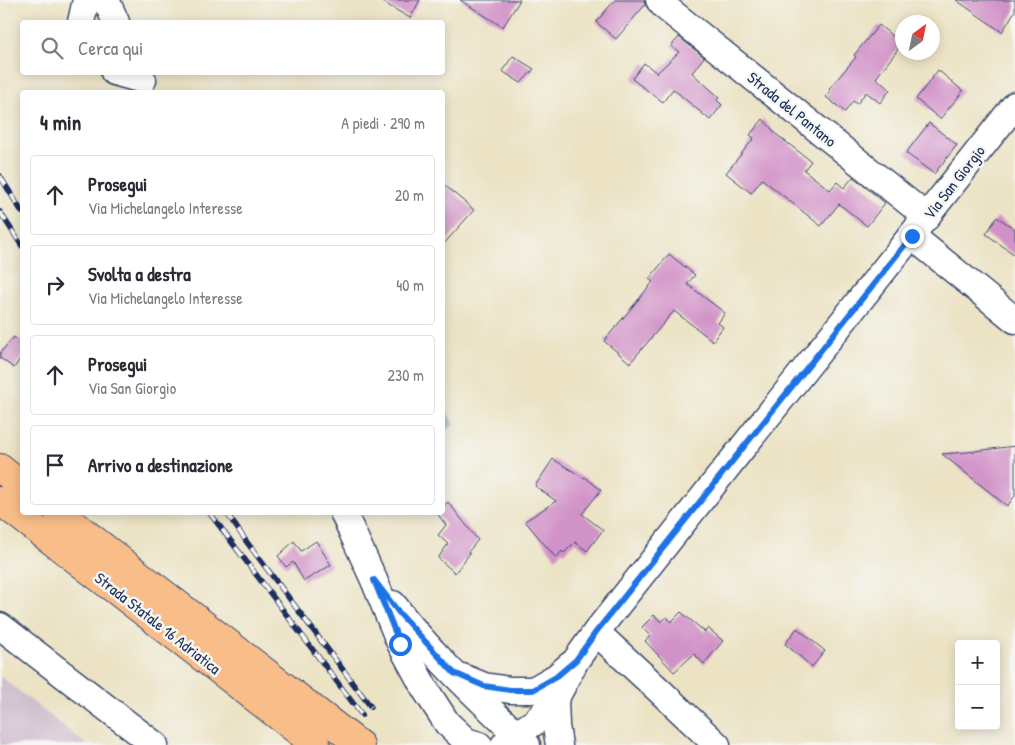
<!DOCTYPE html>
<html lang="it">
<head>
<meta charset="utf-8">
<style>
  body { margin:0; font-family:"Patrick Hand",sans-serif; background:#f2f2f3; color:#2b2b33 }
  .controls { position:absolute; right:15px; bottom:15px; display:grid; overflow:hidden; border-radius:5px; box-shadow:0 2px 12px #0003 }
  .controls button { width:45px; height:45px; display:grid; place-items:center; padding:0; border:0; border-bottom:1px solid #e1e1e2; background:#fff; color:#2b2b33; font:25px sans-serif }
  .compass { position:absolute; left:895px; top:15px; width:45px; height:45px; border-radius:50%; background:#fff; box-shadow:0 2px 12px #0003; rotate:33deg }
  .stop { position:absolute; width:15px; height:15px; margin:-11px; border:4px solid #1a73e8; border-radius:50%; background:#fff }
  .stop.end { background:#1a73e8; border-color:#fff; box-shadow:0 1px 5px #0008 }
  .list { margin:0; padding:0; list-style:none }
  h2 { display:flex; justify-content:space-between; align-items:center; height:65px; margin:0; padding:0 20px; font-size:21px }
  h2 small { font-size:16px; font-weight:400; color:#7c7c81 }
  .list li { display:grid; grid-template-columns:32px 1fr auto; gap:15px; align-items:center; box-sizing:border-box; height:80px; margin:0 10px 10px; padding:0 10px; border:1px solid #e1e1e2; border-radius:5px }
  .list b { display:block; font-size:19px; white-space:nowrap }
  .list p { margin:0; font-size:16px; white-space:nowrap; color:#7c7c81 }
  .list em { font-size:16px; font-style:normal; color:#7c7c81 }
  .icon { flex:none; width:28px; height:28px; fill:none; stroke:currentColor; stroke-width:2; stroke-linecap:round; stroke-linejoin:round }
  .map { position:relative; flex:none; width:1015px; height:745px; overflow:hidden }
  .search { position:absolute; background:#fff; box-shadow:0 2px 12px #0003; left:20px; top:20px; width:425px; height:55px; display:flex; align-items:center; gap:12px; box-sizing:border-box; padding:0 18px; border-radius:5px; color:#7c7c81; font-size:19px }
  .panel { position:absolute; background:#fff; box-shadow:0 2px 12px #0003; left:20px; top:90px; width:425px; height:425px; border-radius:5px }
  .map>svg:first-child { display:block }
</style>
</head>
<body>
<div class="map">
<svg width="1015" height="745" viewBox="0 0 1015 745">
  <rect width="100%" height="100%" fill="#f6f6f2"/>
  <filter id="ink" filterUnits="userSpaceOnUse"><feTurbulence type="fractalNoise" baseFrequency=".02" numOctaves="2"/><feDisplacementMap in="SourceGraphic" scale="10" xChannelSelector="R" yChannelSelector="G"/><feConvolveMatrix kernelMatrix="1 2 1 2 8 2 1 2 1" color-interpolation-filters="sRGB"/></filter>
  <filter id="wash" filterUnits="userSpaceOnUse"><feTurbulence type="fractalNoise" baseFrequency=".0096" numOctaves="4" result="noise"/><feDisplacementMap in="SourceGraphic" scale="20" xChannelSelector="R" yChannelSelector="G"/><feGaussianBlur stdDeviation="1.12" result="paint"/><feColorMatrix in="noise" values="0 0 0 0 0 0 0 0 0 0 0 0 0 0 0 0 0 1.4 0 .05"/><feComposite in="paint" operator="in"/></filter>
  <g filter="url(#wash)">
    <rect width="100%" height="100%" fill="#ece3c5"/>
    <path fill="#cfbdce" d="M0 676 87 745H0Z"/>
    <path fill="#66a6d9" stroke="#406a9c" d="M446 410 453 425 443 430V412Z"/>
    <g id="blocks">
      <g fill="#d192c8">
        <path d="M379 0H420L410 18Z"/>
        <path d="M460 0H520L503 27Z"/>
        <path d="M615 0H644L645 5 616 39 596 22Z"/>
        <path d="M956 0H1015V11L1002 32Z"/>
        <path d="M879 25 902 44 876 78 890 90 880 103 866 92 857 104 853 101 845 112 826 97 831 91 829 89 856 57 854 55Z"/>
        <path d="M679 37 704 57 692 73 719 97 717 100 722 105 710 120 673 89 663 102 632 79 644 63 657 73 679 52 671 46Z"/>
        <path d="M513 56 534 69 521 83 502 71Z"/>
        <path d="M938 70 963 91 940 119 916 99Z"/>
        <path d="M763 119 777 135 811 161 804 170 830 190 837 182 844 188 853 177 885 203 867 226 839 204 821 226 762 179 751 193 726 173 754 138 750 135Z"/>
        <path d="M929 123 957 145 934 174 906 153Z"/>
        <path d="M442 183 474 210 442 246Z"/>
        <path d="M997 217 1015 229V255L986 234Z"/>
        <path d="M669 254 695 275 687 284 725 313 718 323 723 327 713 341 674 311 630 363 604 341 653 282 649 279Z"/>
        <path d="M14 337 22 343V356L14 368 0 358V353Z"/>
        <path d="M1015 446V496L1007 506 942 454 967 452Z"/>
        <path d="M553 459 584 478 585 477 601 490 582 514 603 530 587 551 575 542 564 553 562 551 556 558 525 521 556 501 535 486Z"/>
        <path d="M448 502 478 540 468 552 470 553 455 573 438 558 448 544 438 535 446 525 436 512H442V507Z"/>
        <path d="M294 541 301 551 316 541 331 565 304 581 293 562 286 567 278 556Z"/>
        <path d="M681 612 705 632 708 628 723 641 704 664 694 654 674 672 645 641 650 636 642 627 654 615 661 622 667 617 671 622Z"/>
        <path d="M797 628 825 651 812 667 785 644Z"/>
      </g>
    </g>
  </g>
  <g filter="url(#ink)">
    <use href="#blocks" fill-opacity="0" stroke="#3a4a6d" stroke-width="1"/>
    <g fill="none" stroke-linecap="round" stroke-linejoin="round">
      <defs>
        <g id="minor">
          <path d="M106 0 116 22"/>
          <path d="M659 0 665 7 927 217"/>
          <path d="M81 22 86 0"/>
          <path d="M114 72 143 80"/>
          <path d="M912 236 1015 320"/>
          <path d="M343 512 374 580 400 643 425 689 447 723 466 741 479 745"/>
          <path d="M393 604C432 656 481 700 527 745"/>
          <path d="M0 626 155 745"/>
          <path d="M596 632 662 693 717 745"/>
          <path d="M462 677 484 686 510 690H533L556 677 570 665"/>
          <path d="M555 700 556 726 559 745"/>
          <path d="M504 745 516 734 535 722 555 700 576 660 596 632 1015 105"/>
        </g>
        <g id="highway">
          <path d="M0 468 22 486"/>
          <path d="M0 501 316 745"/>
          <path d="M58 512 360 745"/>
        </g>
      </defs>
      <use href="#minor" stroke="#3a4a6d" stroke-width="29"/>
      <use href="#highway" stroke="#3a4a6d" stroke-width="30"/>
      <use href="#minor" stroke="#fff" stroke-width="26"/>
      <use href="#highway" stroke="#f8bd89" stroke-width="28"/>
      <defs>
        <g id="rail">
          <path d="M0 176 22 212"/>
          <path d="M0 212 22 246"/>
          <path d="M209 512 362 715"/>
          <path d="M226 512 246 541 371 707"/>
        </g>
      </defs>
      <use href="#rail" stroke="#1b2f5e" stroke-width="5.5"/>
      <use href="#rail" stroke="#f6f6f2" stroke-width="4" stroke-dasharray="11" stroke-linecap="butt"/>
    </g>
  </g>
  <g fill="none" stroke-linecap="round" stroke-linejoin="round" filter="url(#ink)">
    <path stroke="#1a73e8" stroke-width="6" d="M400 644 374 580 400 614 454 673 484 686 510 690H533L556 677 576 660 596 632 912 236"/>
  </g>
  <g text-anchor="middle" stroke-width="5" stroke-linejoin="round" paint-order="stroke">
    <g font-size="16" fill="#1b2f5e" stroke="#f6f6f2">
      <text transform="translate(792 109) rotate(39)" y="6">Strada del Pantano</text>
      <text transform="translate(954 182) rotate(-52)" y="6">Via San Giorgio</text>
      <text transform="translate(158 623) rotate(38)" y="6">Strada Statale 16 Adriatica</text>
    </g>
  </g>
</svg>
<div class="controls">
<button>+</button>
<button>−</button>
</div>
<svg class="compass" viewBox="-18 -18 36 36"><path d="M0-13l5 13h-10z" fill="#e53935"/><path d="M0 13l5-13h-10z" fill="#7c7c81"/></svg>
<div class="stop" style="left:400px;top:644px"></div>
<div class="stop end" style="left:912px;top:236px"></div>
<div class="search"><svg class="icon" aria-label="search" viewBox="0 0 24 24"><circle cx="10" cy="10" r="6"/><path d="M15 15l6 6"/></svg>Cerca qui</div>
<section class="panel">
<h2>4 min<small>A piedi · 290 m</small></h2>
<ul class="list">
<li><svg class="icon" aria-label="ahead" viewBox="0 0 24 24"><path d="M12 20V5M6 11l6-6 6 6"/></svg><div><b>Prosegui</b><p>Via Michelangelo Interesse</p></div><em>20 m</em></li>
<li><svg class="icon" aria-label="right" viewBox="0 0 24 24"><path d="M7 20v-9h11M14 6l5 5-5 5"/></svg><div><b>Svolta a destra</b><p>Via Michelangelo Interesse</p></div><em>40 m</em></li>
<li><svg class="icon" aria-label="ahead" viewBox="0 0 24 24"><path d="M12 20V5M6 11l6-6 6 6"/></svg><div><b>Prosegui</b><p>Via San Giorgio</p></div><em>230 m</em></li>
<li><svg class="icon" aria-label="arrive" viewBox="0 0 24 24"><path d="M6 21V4h12l-3 4 3 4H6"/></svg><div><b>Arrivo a destinazione</b></div></li>
</ul>
</section>
</div>
</body>
</html>
